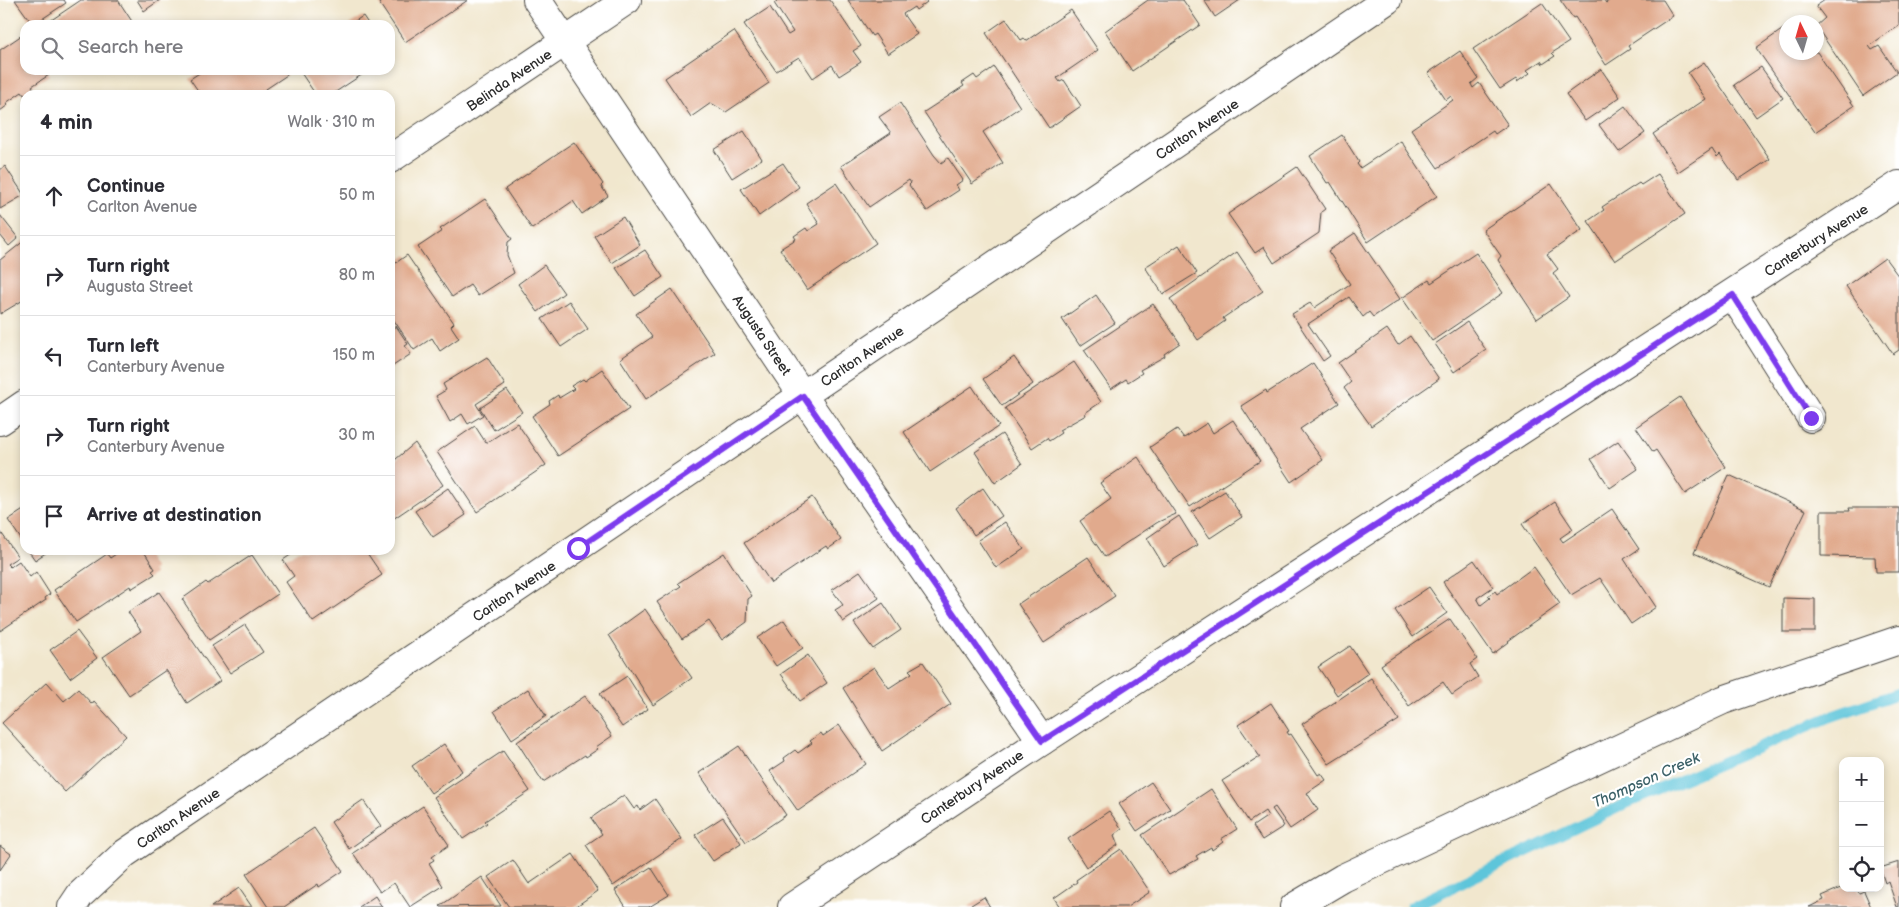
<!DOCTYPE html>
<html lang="en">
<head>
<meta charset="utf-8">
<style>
  body { margin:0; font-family:"Balsamiq Sans",sans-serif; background:#f2f2f3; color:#2b2b33 }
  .controls { position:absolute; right:15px; bottom:15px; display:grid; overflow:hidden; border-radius:10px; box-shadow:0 2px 8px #0003 }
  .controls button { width:45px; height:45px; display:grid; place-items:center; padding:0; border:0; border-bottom:1px solid #e1e1e2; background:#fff; color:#2b2b33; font:25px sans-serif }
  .compass { position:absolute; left:1779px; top:15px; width:45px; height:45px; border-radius:50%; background:#fff; box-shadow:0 2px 8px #0003; rotate:355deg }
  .stop { position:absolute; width:15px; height:15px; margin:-11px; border:4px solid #7c3aed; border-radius:50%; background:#fff }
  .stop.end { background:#7c3aed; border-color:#fff; box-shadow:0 1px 5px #0008 }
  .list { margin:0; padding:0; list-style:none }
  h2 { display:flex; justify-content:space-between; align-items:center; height:65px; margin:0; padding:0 20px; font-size:21px }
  h2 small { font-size:16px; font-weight:400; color:#7c7c81 }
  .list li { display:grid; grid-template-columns:32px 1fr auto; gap:15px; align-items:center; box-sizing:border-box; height:80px; padding:0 20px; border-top:1px solid #e1e1e2 }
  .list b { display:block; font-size:19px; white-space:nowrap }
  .list p { margin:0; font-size:16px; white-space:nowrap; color:#7c7c81 }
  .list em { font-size:16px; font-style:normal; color:#7c7c81 }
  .icon { flex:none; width:28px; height:28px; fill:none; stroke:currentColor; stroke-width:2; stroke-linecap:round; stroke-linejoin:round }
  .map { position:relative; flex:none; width:1899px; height:907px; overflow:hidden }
  .search { position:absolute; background:#fff; box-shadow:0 2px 8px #0003; left:20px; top:20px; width:375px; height:55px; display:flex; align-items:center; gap:12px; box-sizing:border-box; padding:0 18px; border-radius:15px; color:#7c7c81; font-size:19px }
  .panel { position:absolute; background:#fff; box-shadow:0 2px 8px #0003; left:20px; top:90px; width:375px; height:465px; border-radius:15px }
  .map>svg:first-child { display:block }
</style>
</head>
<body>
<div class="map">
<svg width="1899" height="907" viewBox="0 0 1899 907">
  <rect width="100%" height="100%" fill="#fff"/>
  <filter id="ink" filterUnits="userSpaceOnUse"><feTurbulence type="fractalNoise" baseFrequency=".02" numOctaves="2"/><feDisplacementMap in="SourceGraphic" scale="10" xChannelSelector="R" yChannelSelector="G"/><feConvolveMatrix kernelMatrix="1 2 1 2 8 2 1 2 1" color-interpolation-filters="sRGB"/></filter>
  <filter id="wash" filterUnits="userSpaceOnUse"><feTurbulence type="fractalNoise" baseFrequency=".0096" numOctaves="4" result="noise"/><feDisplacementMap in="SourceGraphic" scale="20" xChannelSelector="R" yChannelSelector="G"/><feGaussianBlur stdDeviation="1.12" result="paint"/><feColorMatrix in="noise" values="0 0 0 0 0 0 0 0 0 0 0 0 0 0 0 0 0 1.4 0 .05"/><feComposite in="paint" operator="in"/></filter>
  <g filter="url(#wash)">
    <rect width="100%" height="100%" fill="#f1e7ce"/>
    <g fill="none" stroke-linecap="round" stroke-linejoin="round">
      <path stroke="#5dc5da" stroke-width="11" d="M1411 907 1625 804 1830 717 1899 693"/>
    </g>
    <g id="blocks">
      <g fill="#e1aa8d">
        <path d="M15 0H64L66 3 33 25Z"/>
        <path d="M81 0H118L133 23 129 25H44Z"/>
        <path d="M137 0H160L144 11Z"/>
        <path d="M383 0H468L405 42 379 3Z"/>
        <path d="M779 0H830L861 46 853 51 861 62 839 76 832 65 813 78 799 57 776 71 744 24 770 7 788 35 793 32 774 3Z"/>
        <path d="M848 0H925L927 2 916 10 914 7 903 14 917 34 888 54 875 34 872 36Z"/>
        <path d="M1148 0H1183L1200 25 1132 71 1105 31Z"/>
        <path d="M1204 0H1240L1215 17Z"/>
        <path d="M1560 0H1604L1606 3 1610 0H1663L1673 16 1628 46 1630 49 1606 65 1575 17 1573 18Z"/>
        <path d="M1825 0H1899V25L1869 46 1872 50 1879 46 1897 72 1863 96 1816 26 1825 18 1816 6Z"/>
        <path d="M1542 3 1569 42 1552 53 1555 56 1543 64 1541 61 1527 70 1530 73 1517 82 1516 79 1500 89 1473 49Z"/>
        <path d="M1071 10 1098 50 1057 78 1060 82 1064 80 1081 106 1049 128 986 33 1006 19 1021 40 1024 38 1026 41Z"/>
        <path d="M363 16 369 25H349Z"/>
        <path d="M1786 27V52H1817L1854 106 1815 132 1756 48Z"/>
        <path d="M734 31 769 83 726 112 711 103 691 117 665 78Z"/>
        <path d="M22 35 25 40V70H46L49 75 32 86 34 89 24 95 22 92 6 103 8 105 0 111V50Z"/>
        <path d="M1460 51 1478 78 1471 84 1473 88 1479 83 1508 125 1495 134 1493 131 1438 168 1411 129 1453 100 1451 96 1446 100 1428 73Z"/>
        <path d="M1704 62 1770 159 1738 180 1720 154 1717 157 1712 149 1678 172 1653 134 1706 99 1688 73Z"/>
        <path d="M994 67 1020 107 983 132 1003 163 972 184 924 112 964 86 962 83 974 75 977 79Z"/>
        <path d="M1761 67 1783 98 1756 117 1734 85Z"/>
        <path d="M1601 69 1620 97 1585 121 1566 94Z"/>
        <path d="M204 70H284L287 75 257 95H201L190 79Z"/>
        <path d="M299 70H369L331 95H316Z"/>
        <path d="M900 103 934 155 941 163 948 158 963 180 956 185 959 190 927 211 909 185 911 183 909 180 869 207 841 166 891 133 879 117Z"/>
        <path d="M1625 106 1645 133 1619 152 1599 125Z"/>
        <path d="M744 131 762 159 732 178 714 150Z"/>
        <path d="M1342 135 1359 162 1357 164 1360 168 1401 141 1437 196 1368 242 1330 182 1327 183 1310 156Z"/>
        <path d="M574 142 603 184 601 186 608 196 582 214 573 201 532 229 505 189Z"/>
        <path d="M783 163 799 187 759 216 741 189Z"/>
        <path d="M5 166 24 195 0 209V170Z"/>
        <path d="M1297 167 1325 209 1321 212 1319 233 1274 263 1264 247 1255 253 1228 214Z"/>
        <path d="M1658 174 1685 214 1615 261 1588 221 1604 210 1602 207 1639 183 1641 185Z"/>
        <path d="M836 183 876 243 807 290 780 249 796 239 794 236 806 228 808 231 819 224 806 203Z"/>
        <path d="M1551 184 1582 230 1547 254 1558 269 1553 273 1569 297 1537 319 1498 260 1501 256 1483 230Z"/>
        <path d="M485 199 512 239 508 242 507 255 514 273 478 296 470 285 452 297 418 247 442 231 440 229Z"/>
        <path d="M0 215 18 238 9 246 0 235Z"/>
        <path d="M623 217 640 245 612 263 594 236Z"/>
        <path d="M1355 233 1400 299 1373 317 1369 312 1363 317 1349 297 1308 324 1330 356 1323 361 1292 314 1310 303 1314 308 1350 284 1328 251Z"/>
        <path d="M25 240V299L0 314V260Z"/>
        <path d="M1179 245 1197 273 1163 294 1145 267Z"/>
        <path d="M645 250 663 277 635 296 616 268Z"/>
        <path d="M1237 252 1263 291 1223 318 1225 321 1198 340 1170 299Z"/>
        <path d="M1476 253 1503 293 1432 341 1402 298 1429 280 1431 283Z"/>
        <path d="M407 255 454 323 451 326 459 338 440 351 432 338 414 350 391 316 394 314 390 308V267Z"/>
        <path d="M1885 258 1899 277V350L1893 354 1846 286Z"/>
        <path d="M544 265 564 293 538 312 518 284Z"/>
        <path d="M672 289 715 353 646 399 620 359 652 337 636 314Z"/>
        <path d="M1096 295 1115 323 1080 346 1062 319Z"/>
        <path d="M569 301 588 329 561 347 542 319Z"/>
        <path d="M1153 304 1180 343 1164 354 1165 356 1140 370 1142 373 1128 382 1126 379 1111 389 1084 350Z"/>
        <path d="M1467 322 1486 350 1454 372 1435 344Z"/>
        <path d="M390 323 393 328 396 326 408 344 405 346 411 354 390 368Z"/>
        <path d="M1387 329 1398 345 1410 336 1439 379 1371 426 1344 388 1351 382 1338 363Z"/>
        <path d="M487 357 505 385 476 404 483 415 468 424 462 414 450 422 436 396 446 390 443 384Z"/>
        <path d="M1014 357 1033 384 1002 406 983 379Z"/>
        <path d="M1074 362 1101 402 1085 413 1086 415 1059 430 1061 433 1049 441 1047 438 1032 448 1005 408Z"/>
        <path d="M1313 363 1339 403 1300 429 1323 460 1291 482 1241 406 1266 390 1267 393Z"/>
        <path d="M602 369 629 409 558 456 532 416 550 404 549 401 558 395 559 398 574 389 571 386 583 379 585 381Z"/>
        <path d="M972 386 999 426 930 472 904 432Z"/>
        <path d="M507 390 522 412 494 430 480 408Z"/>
        <path d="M1680 397 1726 467 1685 494 1656 450 1653 452 1636 427Z"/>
        <path d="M1233 420 1260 461 1190 507 1150 447 1177 429 1184 438 1207 423 1213 433Z"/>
        <path d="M517 423 546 465 477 512 437 452 475 426 486 443Z"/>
        <path d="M1002 434 1022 464 995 483 975 452Z"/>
        <path d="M1618 441 1638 469 1610 488 1591 459Z"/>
        <path d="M415 443 443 485 390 521V464Z"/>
        <path d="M1138 457 1176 514 1158 522 1105 557 1080 521 1111 499 1100 483Z"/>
        <path d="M1729 475 1806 510 1769 587 1694 553Z"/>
        <path d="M448 488 466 515 433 537 415 511Z"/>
        <path d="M983 488 1002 516 974 535 956 508Z"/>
        <path d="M1225 491 1242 517 1210 538 1192 512Z"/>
        <path d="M812 497 841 540 828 549 826 546 771 583 744 543Z"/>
        <path d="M1555 502 1573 529 1560 538 1563 542 1612 509 1639 549 1624 559 1656 607 1631 624 1600 578 1571 595 1522 524Z"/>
        <path d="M1849 508H1899V572H1876L1875 557 1821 556V511H1850Z"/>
        <path d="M25 509V545L8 520Z"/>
        <path d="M1179 516 1197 545 1164 566 1147 538Z"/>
        <path d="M1005 522 1024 549 996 568 978 540Z"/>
        <path d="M0 531 18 557 7 564 10 567 19 561 30 577 36 572 50 594 45 598 46 600 0 631Z"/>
        <path d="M28 550H55L51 553 50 550 35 560Z"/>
        <path d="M122 550H143L155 569 152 571 155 574 131 589 130 586 76 622 54 590 107 554 110 558Z"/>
        <path d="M298 550H365L382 575 313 622 286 582 294 576 283 560Z"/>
        <path d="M724 553 752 596 748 599 747 622 722 640 709 621 682 639 657 602 681 586 678 583Z"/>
        <path d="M252 555 278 594 209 640 182 599 206 582 208 584Z"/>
        <path d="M1088 557 1115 596 1044 643 1018 604Z"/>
        <path d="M1474 560 1493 587 1477 598 1481 605 1490 598 1488 596 1495 591 1497 594 1534 567 1560 604 1508 641 1509 642 1493 654 1443 582Z"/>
        <path d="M860 571 879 598 843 622 835 610 843 605 832 590Z"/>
        <path d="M1429 587 1447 613 1413 637 1395 610Z"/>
        <path d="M159 592 220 681 187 703 166 670 129 695 103 657 141 631 128 612Z"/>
        <path d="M1783 598 1815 599V632H1783Z"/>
        <path d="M883 603 901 630 873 649 854 623Z"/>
        <path d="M645 609 692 678 653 705 609 635Z"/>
        <path d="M1450 619 1477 659 1470 664 1478 677 1452 695 1443 682 1409 706 1381 665Z"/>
        <path d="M784 620 803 648 776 666 757 638Z"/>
        <path d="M245 625 263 652 230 673 212 646Z"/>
        <path d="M77 631 97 658 70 678 50 650Z"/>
        <path d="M1350 646 1368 673 1337 695 1318 667Z"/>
        <path d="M808 655 827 683 800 701 781 674Z"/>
        <path d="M923 662 951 704 882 751 843 688 874 667 889 688 912 673 909 670Z"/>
        <path d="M627 676 648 709 622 727 600 694Z"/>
        <path d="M1371 678 1399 720 1329 764 1302 724Z"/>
        <path d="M47 682 64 701 78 689 92 704 94 701 126 736 65 792 2 723Z"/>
        <path d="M528 689 546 716 512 739 494 711Z"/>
        <path d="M585 696 612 736 596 747 598 749 586 757 585 755 543 782 517 742Z"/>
        <path d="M1271 703 1289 731 1287 732 1289 735 1291 734 1318 775 1321 773 1326 780 1307 793 1318 810 1290 829 1275 807 1272 809 1284 826 1262 840 1253 826 1268 816 1265 811 1249 822 1222 781 1260 757 1238 725Z"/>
        <path d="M839 725 866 764 798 811 770 771 785 761 784 758 795 750 798 753 812 743 810 741 821 733 823 736Z"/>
        <path d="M444 744 462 771 431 793 412 766Z"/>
        <path d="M739 746 786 815 746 842 699 773Z"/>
        <path d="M503 751 530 791 485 821 487 823 463 839 434 797Z"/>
        <path d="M1151 782 1170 809 1137 831 1119 804Z"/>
        <path d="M1211 789 1237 829 1221 839 1223 842 1212 850 1211 847 1196 856 1198 859 1169 875 1142 835Z"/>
        <path d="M624 795 634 809 638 806 640 810 655 799 682 839 613 886 586 845 602 834 591 818Z"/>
        <path d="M363 800 381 826 349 849 331 822Z"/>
        <path d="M423 806 449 845 432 857 434 860 429 863 443 886 410 907 394 883 380 892 353 853Z"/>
        <path d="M1109 811 1122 829 1114 835 1118 845 1086 867 1068 839Z"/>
        <path d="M723 817 741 843 713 861 695 835Z"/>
        <path d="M314 828 343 871 319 887 318 884 284 907H268L246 874Z"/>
        <path d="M0 846 11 854 0 870Z"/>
        <path d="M1121 849 1150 892 1127 907H1060L1054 898 1077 882 1076 880Z"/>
        <path d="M573 854 598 891 575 907H509L488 877 513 860 529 884Z"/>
        <path d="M1899 862V907H1897L1888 881 1885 883 1880 868Z"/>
        <path d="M651 867 669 895 649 907H626L615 890Z"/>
        <path d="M482 877 501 906 441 907 440 906Z"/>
        <path d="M1843 887 1857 888 1859 893 1864 891 1871 907H1809L1824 900 1822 896Z"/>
        <path d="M239 888 252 907H211Z"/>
        <path d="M375 896 382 907H359Z"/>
        <path d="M984 897 990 907H968Z"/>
      </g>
    </g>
  </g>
  <g filter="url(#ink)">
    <use href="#blocks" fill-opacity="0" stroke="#494743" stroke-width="1"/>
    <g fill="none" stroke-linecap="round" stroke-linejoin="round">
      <defs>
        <g id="minor">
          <path d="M537 0 803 396 1042 741"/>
          <path d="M390 159 627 0"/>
          <path d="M1733 295 1811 418"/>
          <path d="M0 421 25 404"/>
          <path d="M72 907 80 895 124 854 1387 0"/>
          <path d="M792 907 1042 741 1899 185"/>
          <path d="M1294 907 1343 878 1723 700 1899 640"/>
        </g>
      </defs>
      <use href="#minor" stroke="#494743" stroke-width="30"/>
      <use href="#minor" stroke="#fff" stroke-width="28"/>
    </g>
  </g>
  <g fill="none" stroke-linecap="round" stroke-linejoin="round" filter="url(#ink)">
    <path stroke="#7c3aed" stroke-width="6" d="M578 548 803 396 1042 741 1733 295 1811 418"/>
  </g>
  <g text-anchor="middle" stroke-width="4.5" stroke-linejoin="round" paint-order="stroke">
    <g font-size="14" fill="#2b2b2b" stroke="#fff">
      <text transform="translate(509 80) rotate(-34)" y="5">Belinda Avenue</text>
      <text transform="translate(1197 129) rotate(-34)" y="5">Carlton Avenue</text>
      <text transform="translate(1816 240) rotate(-33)" y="5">Canterbury Avenue</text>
      <text transform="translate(762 335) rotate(56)" y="5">Augusta Street</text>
      <text transform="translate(862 356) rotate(-34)" y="5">Carlton Avenue</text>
      <text transform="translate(514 591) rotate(-34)" y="5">Carlton Avenue</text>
      <text transform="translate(972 787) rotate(-34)" y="5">Canterbury Avenue</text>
      <text transform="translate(178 818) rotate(-34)" y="5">Carlton Avenue</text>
    </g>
    <g font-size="15" font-style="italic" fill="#3c6168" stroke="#fff">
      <text transform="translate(1646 780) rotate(-24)" y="5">Thompson Creek</text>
    </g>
  </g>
</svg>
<div class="controls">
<button>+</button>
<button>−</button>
<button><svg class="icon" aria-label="locate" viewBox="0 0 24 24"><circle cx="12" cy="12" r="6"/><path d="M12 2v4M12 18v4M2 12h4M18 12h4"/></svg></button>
</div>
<svg class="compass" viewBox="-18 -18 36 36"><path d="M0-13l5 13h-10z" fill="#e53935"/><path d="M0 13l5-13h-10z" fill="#7c7c81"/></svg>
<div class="stop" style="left:578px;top:548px"></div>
<div class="stop end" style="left:1811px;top:418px"></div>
<div class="search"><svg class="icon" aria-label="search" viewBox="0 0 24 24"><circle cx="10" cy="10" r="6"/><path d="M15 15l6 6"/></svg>Search here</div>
<section class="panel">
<h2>4 min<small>Walk · 310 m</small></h2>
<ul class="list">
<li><svg class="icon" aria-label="ahead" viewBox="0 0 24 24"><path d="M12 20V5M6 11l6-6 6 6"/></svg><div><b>Continue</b><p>Carlton Avenue</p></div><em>50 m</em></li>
<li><svg class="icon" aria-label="right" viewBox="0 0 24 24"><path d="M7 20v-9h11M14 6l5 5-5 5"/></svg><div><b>Turn right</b><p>Augusta Street</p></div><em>80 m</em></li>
<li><svg class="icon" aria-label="left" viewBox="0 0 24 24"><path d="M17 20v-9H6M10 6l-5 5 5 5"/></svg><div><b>Turn left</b><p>Canterbury Avenue</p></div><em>150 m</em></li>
<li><svg class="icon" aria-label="right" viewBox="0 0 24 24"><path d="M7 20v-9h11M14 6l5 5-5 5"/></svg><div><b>Turn right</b><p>Canterbury Avenue</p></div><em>30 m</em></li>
<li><svg class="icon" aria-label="arrive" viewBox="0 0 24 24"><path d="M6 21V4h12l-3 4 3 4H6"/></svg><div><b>Arrive at destination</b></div></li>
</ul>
</section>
</div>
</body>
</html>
